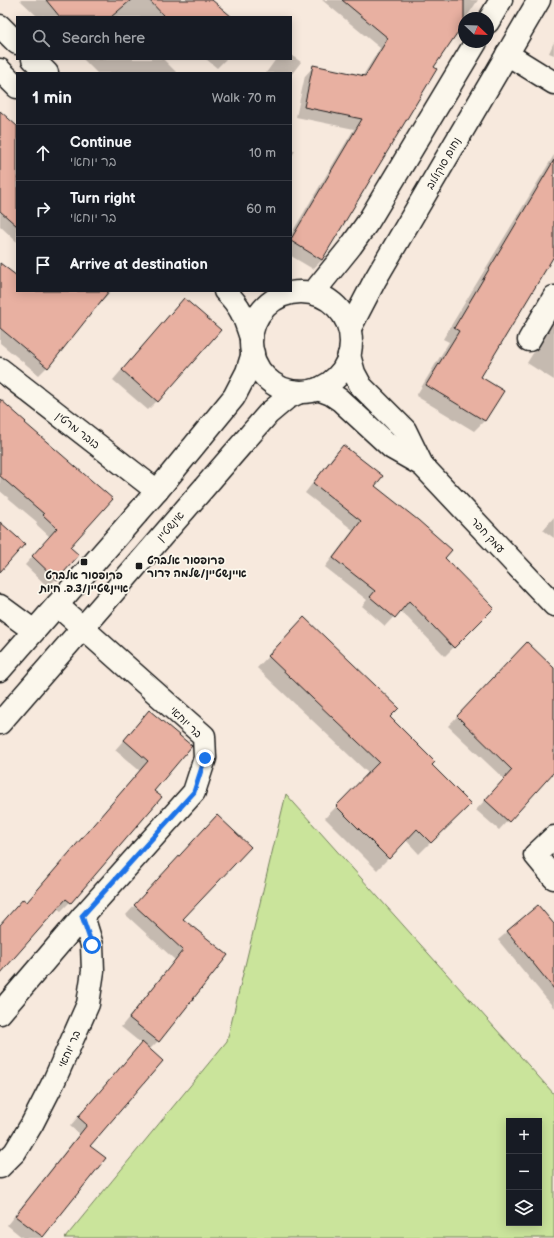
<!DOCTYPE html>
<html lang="en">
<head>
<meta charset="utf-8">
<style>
  body { margin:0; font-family:"Balsamiq Sans","Playpen Sans Hebrew",sans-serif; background:#242831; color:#f1f3f6 }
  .controls { position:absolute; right:12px; bottom:12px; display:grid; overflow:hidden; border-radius:0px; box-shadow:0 2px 10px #0003 }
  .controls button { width:36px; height:36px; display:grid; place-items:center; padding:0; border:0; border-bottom:1px solid #363941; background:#171b24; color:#f1f3f6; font:20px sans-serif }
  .compass { position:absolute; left:458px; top:12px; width:36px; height:36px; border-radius:50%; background:#171b24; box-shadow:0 2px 10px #0003; rotate:113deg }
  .stop { position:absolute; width:12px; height:12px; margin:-9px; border:3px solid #1a73e8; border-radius:50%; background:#fff }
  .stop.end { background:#1a73e8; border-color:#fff; box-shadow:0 1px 4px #0008 }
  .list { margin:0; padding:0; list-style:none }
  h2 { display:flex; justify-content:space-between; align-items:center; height:52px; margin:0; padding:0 16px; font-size:17px }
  h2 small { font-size:13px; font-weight:400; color:#9ea1a6 }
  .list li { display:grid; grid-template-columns:26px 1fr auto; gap:12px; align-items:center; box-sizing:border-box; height:56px; padding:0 16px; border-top:1px solid #363941 }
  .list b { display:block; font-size:15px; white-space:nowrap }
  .list p { margin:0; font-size:13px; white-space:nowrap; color:#9ea1a6 }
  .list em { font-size:13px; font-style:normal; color:#9ea1a6 }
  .icon { flex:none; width:22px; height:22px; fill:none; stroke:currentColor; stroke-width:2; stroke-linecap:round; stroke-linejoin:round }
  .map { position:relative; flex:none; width:554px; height:1238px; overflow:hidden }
  .search { position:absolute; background:#171b24; box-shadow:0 2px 10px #0003; left:16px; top:16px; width:276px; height:44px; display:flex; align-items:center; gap:10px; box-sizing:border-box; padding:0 14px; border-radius:0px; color:#9ea1a6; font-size:15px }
  .panel { position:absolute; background:#171b24; box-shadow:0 2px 10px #0003; left:16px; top:72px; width:276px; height:220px; border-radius:0px }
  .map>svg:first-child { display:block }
</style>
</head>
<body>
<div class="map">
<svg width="554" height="1238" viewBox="0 0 554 1238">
  <rect width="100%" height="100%" fill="#f7e9dd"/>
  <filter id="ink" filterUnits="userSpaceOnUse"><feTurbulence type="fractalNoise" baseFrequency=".025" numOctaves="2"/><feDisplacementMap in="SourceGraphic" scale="8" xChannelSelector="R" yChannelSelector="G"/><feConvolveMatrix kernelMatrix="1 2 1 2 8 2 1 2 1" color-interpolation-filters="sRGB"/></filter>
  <g filter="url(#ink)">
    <path fill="#cae49b" stroke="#73805c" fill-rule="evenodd" d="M286 794 554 1094V1238H65L227 1041ZM509 1121H539V1223H509Z"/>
    <g fill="#0003">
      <path d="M20 0H202L231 17H44L43 15 41 17H38Z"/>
      <path d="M322 0H478L466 18H464V21L433 67 322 260 313 269 291 256V234L354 129 296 117 305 76 314 66 362 77 380 48Z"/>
      <path d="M554 42V55L549 53Z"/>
      <path d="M291 55 301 62 291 75V73H266L276 59H291Z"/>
      <path d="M83 59H163L177 73H97Z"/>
      <path d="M206 59H226L217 68Z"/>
      <path d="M0 112 17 133V242L0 226Z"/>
      <path d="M291 149 295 151 291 157Z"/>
      <path d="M554 155V254L480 377 484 421 474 431 416 396 449 342 443 339Z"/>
      <path d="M0 264 17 278V291H111L89 316 47 367 39 375 0 343Z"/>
      <path d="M175 308 157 401 148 410 113 380Z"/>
      <path d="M554 319V380L527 363Z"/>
      <path d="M0 401 24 423 69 547 56 579 48 587 25 565 50 537 36 524 37 522 0 491Z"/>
      <path d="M343 446 374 486 493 608 445 656 400 610 385 626 362 606 367 600 325 567 353 530 305 493 334 455Z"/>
      <path d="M554 517V538L543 530Z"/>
      <path d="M293 630 389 717 430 765 469 804 419 854 406 840 377 870 325 818 369 774 257 668Z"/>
      <path d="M518 652 554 670V771L499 830 476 810 504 779 448 726Z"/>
      <path d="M149 711 153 791 160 797 70 902 61 911 57 908 0 973V926L26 903 140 771 115 750Z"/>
      <path d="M208 826 182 919 227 955 158 1041 149 1050 89 1146 104 1158 41 1238H23L7 1225 79 1134 70 1126 142 1044 121 1027 175 960 126 915Z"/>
      <path d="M538 906 554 925V1008L498 940Z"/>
    </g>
    <g fill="#e8b0a1" stroke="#1c1c1c">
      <path d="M46 0H131L111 17H60Z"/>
      <path d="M149 0H212L232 17H165Z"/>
      <path d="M342 0H464V23L434 67 437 69 322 260 291 241V239L362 119 304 107 313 65 365 76 388 38Z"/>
      <path d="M0 111 17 126V226L0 211Z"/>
      <path d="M554 160V256L481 377 504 391 485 421 426 385 459 331 454 328Z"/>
      <path d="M0 263 17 276V291H109L48 368 0 328Z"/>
      <path d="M184 298 221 330 158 402 122 370Z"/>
      <path d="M0 399 26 422 25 423 113 499 70 547 79 555 57 580 32 556 57 528 43 515 44 514 0 476Z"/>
      <path d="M343 445 383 476 375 486 418 520 452 550 445 558 494 608 454 648 409 601 395 618 370 597 375 591 333 558 361 521 313 483Z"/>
      <path d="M0 522 25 544 0 572Z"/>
      <path d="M304 617 399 708 390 717 435 762 432 765 471 804 431 843 417 829 389 859 336 806 379 762 268 656Z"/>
      <path d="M527 642 554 668V772L509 822 485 800 512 770 457 716Z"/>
      <path d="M149 710 192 746 154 791 162 797 71 903 66 899 0 974V925L23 899 27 902 148 761 124 740Z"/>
      <path d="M217 815 251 847 183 919 228 955 159 1042 129 1018 183 950 134 905Z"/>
      <path d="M538 905 554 924V989L507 931Z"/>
      <path d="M142 1042 163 1061 90 1146 106 1158 43 1237 15 1216 87 1125 78 1117Z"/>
    </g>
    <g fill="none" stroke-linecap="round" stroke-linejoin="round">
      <defs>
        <g id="minor">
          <path d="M507 54 554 83"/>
          <path d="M529 340 554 297"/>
          <path d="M349 355 354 373 361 386 405 430 422 465 554 605"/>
          <path d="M0 369 157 491"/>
          <path d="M318 389 331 394 340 400 392 448 422 465"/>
          <path d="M0 606 34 631"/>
          <path d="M554 837 535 855 554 878"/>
          <path d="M0 1013 83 916 194 792 205 758 204 736 57 605"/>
          <path d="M0 1167 15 1152 32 1124 54 1081 88 1004 93 971 92 945 83 916"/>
        </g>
        <g id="major">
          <path d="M488 22 501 0"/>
          <path d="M0 26 17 43"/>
          <path d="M33 59 47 73"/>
          <path d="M0 70 17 87"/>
          <path d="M225 291C241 307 244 316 251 338"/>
          <circle cx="301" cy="342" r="50"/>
          <path d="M313 293 351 246 368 222 476 42"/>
          <path d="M350 328 375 280 539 0"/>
          <path d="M0 670 157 491 234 397 247 372 253 353"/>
          <path d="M0 723 268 414 287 398 300 392"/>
        </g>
      </defs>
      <use href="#minor" stroke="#1c1c1c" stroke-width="25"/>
      <use href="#major" stroke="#1c1c1c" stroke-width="25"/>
      <use href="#minor" stroke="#fbf7ec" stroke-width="22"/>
      <use href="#major" stroke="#fbf7ec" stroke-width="22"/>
    </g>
  </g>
  <g fill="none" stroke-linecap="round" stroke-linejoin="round" filter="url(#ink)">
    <path stroke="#1a73e8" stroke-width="5" d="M92 945 82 916 194 792 205 758"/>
  </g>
  <g fill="#1c1c1c" stroke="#fbf7ec" stroke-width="1.5">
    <rect x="80" y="558" width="8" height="8" rx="2"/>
    <rect x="135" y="562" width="8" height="8" rx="2"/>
  </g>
  <g text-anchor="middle" stroke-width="3.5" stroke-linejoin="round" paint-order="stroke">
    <g font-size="11" fill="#1c1c1c" stroke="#fbf7ec">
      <text transform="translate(443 163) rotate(-60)" y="4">נחום סוקולוב</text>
      <text transform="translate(78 430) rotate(38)" y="4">בובר מרטין</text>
      <text transform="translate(170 526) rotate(-49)" y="4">אינשטיין</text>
      <text transform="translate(488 535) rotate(47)" y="4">עמק חפר</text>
      <text transform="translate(186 722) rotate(44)" y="4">בר יוחאי</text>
      <text transform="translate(69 1049) rotate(-66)" y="4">בר יוחאי</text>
    </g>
    <g font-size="11" font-weight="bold" fill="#1c1c1c" stroke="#fbf7ec" text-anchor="start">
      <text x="147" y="564">פרופסור אלברט<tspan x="147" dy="13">איינשטיין/שלמה דרור</tspan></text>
      <text x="84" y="579" text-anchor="middle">פרופסור אלברט<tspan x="84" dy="13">איינשטיין/צ.פ. חיות</tspan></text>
    </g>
  </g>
</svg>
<div class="controls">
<button>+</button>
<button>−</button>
<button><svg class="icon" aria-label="layers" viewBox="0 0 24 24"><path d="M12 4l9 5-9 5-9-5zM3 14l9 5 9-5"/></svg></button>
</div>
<svg class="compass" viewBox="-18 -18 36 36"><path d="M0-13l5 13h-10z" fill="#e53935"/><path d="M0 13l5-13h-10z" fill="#9ea1a6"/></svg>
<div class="stop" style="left:92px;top:945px"></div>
<div class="stop end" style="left:205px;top:758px"></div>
<div class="search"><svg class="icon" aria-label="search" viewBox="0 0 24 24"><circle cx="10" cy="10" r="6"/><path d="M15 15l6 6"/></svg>Search here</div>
<section class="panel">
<h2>1 min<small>Walk · 70 m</small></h2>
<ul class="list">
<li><svg class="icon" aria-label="ahead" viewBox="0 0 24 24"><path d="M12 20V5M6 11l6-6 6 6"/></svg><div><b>Continue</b><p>בר יוחאי</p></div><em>10 m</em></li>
<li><svg class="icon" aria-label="right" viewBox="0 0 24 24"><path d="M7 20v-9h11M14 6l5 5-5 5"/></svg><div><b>Turn right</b><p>בר יוחאי</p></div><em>60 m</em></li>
<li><svg class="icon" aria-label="arrive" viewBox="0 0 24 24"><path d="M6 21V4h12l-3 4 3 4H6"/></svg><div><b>Arrive at destination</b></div></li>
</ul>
</section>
</div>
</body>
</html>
